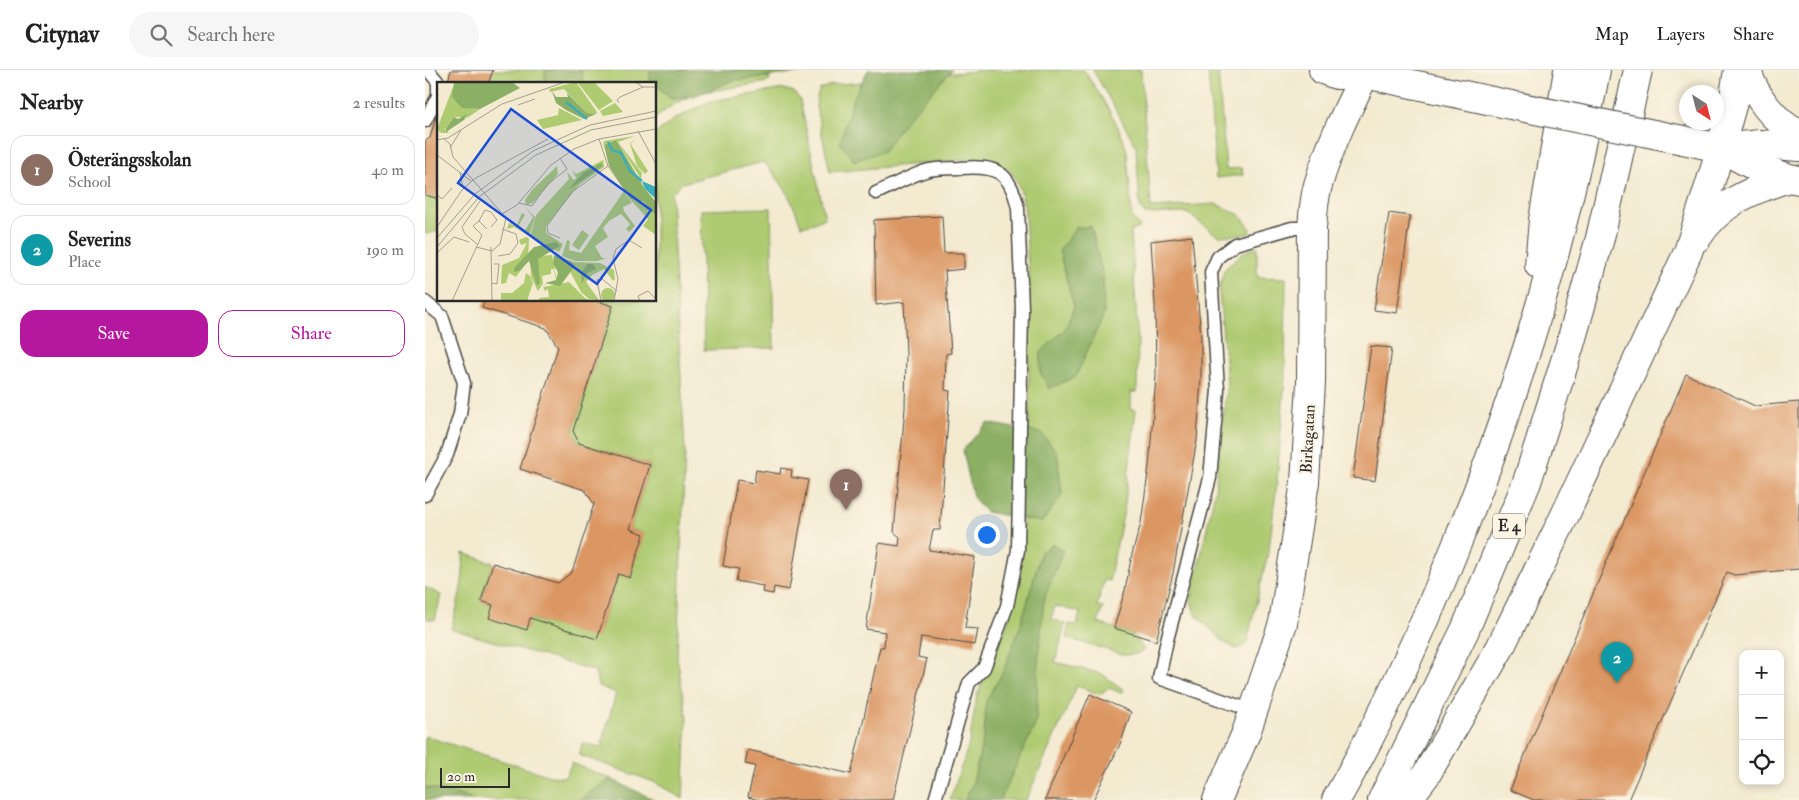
<!DOCTYPE html>
<html lang="en">
<head>
<meta charset="utf-8">
<style>
  body { margin:0; font-family:"IM FELL Double Pica",serif; background:#f6f6f6; color:#222 }
  .controls { position:absolute; right:15px; bottom:15px; display:grid; overflow:hidden; border-radius:10px; box-shadow:0 2px 8px #0003 }
  .controls button { width:45px; height:45px; display:grid; place-items:center; padding:0; border:0; border-bottom:1px solid #e0e0e0; background:#fff; color:#222; font:25px sans-serif }
  .compass { position:absolute; left:1254px; top:15px; width:45px; height:45px; border-radius:50%; background:#fff; box-shadow:0 2px 8px #0003; rotate:144deg }
  .scale { position:absolute; left:15px; bottom:12px; width:70px; box-sizing:border-box; padding-left:5px; border:2px solid #2b2b2b; border-top:0; font-size:14px; line-height:18px; white-space:nowrap; color:#2b2b2b; -webkit-text-stroke:4px #fcf5e5; paint-order:stroke }
  .you { position:absolute; left:561px; top:464px; width:18px; height:18px; margin:-12px; border:4px solid #fff; border-radius:50%; background:#1a73e8; box-shadow:0 0 0 8px #1a73e833 }
  .badge { display:grid; place-items:center; width:32px; height:32px; border-radius:50%; background:#b5179e; color:#fff; font-size:16px; font-weight:700 }
  .pin { position:absolute; translate:-50% -41px; filter:drop-shadow(0 1px 2px #0008) }
  .pin::after { content:''; position:absolute; top:26px; width:18px; height:15px; background:inherit; clip-path:polygon(0 0,100% 0,50% 100%) }
  .list { margin:0; padding:0; list-style:none }
  h2 { display:flex; justify-content:space-between; align-items:center; height:65px; margin:0; padding:0 20px; font-size:21px }
  h2 small { font-size:16px; font-weight:400; color:#767676 }
  .list li { display:grid; grid-template-columns:32px 1fr auto; gap:15px; align-items:center; box-sizing:border-box; height:70px; margin:0 10px 10px; padding:0 10px; border:1px solid #e0e0e0; border-radius:15px }
  .list b { display:block; font-size:19px; white-space:nowrap }
  .list p { margin:0; font-size:16px; white-space:nowrap; color:#767676 }
  .list em { font-size:16px; font-style:normal; color:#767676 }
  .actions { display:flex; gap:10px; padding:15px 20px }
  .actions a { flex:1; padding:11px 0; border:1px solid #b5179e; border-radius:15px; text-align:center; font-size:18px; color:#b5179e }
  .actions .main { background:#b5179e; color:#fff }
  .icon { flex:none; width:28px; height:28px; fill:none; stroke:currentColor; stroke-width:2; stroke-linecap:round; stroke-linejoin:round }
  .map { position:relative; flex:none; width:1374px; height:730px; overflow:hidden }
  header { display:flex; align-items:center; gap:30px; box-sizing:border-box; height:70px; padding:0 25px; background:#fff; border-bottom:1px solid #e0e0e0 }
  header strong { font-size:24px }
  nav { display:flex; gap:28px; margin-inline-start:auto; font-size:18px }
  .search { width:350px; height:45px; background:#f6f6f6; display:flex; align-items:center; gap:12px; box-sizing:border-box; padding:0 18px; border-radius:28px; color:#767676; font-size:19px }
  main { display:flex }
  aside { flex:1; background:#fff }
  .map>svg:first-child { display:block }
</style>
</head>
<body>
<header>
<strong>Citynav</strong>
<div class="search"><svg class="icon" aria-label="search" viewBox="0 0 24 24"><circle cx="10" cy="10" r="6"/><path d="M15 15l6 6"/></svg>Search here</div>
<nav><a>Map</a><a>Layers</a><a>Share</a></nav>
</header>
<main>
<aside>
<h2>Nearby<small>2 results</small></h2>
<ul class="list">
<li><span class="badge" style="background:#8d6e63">1</span><div><b>Österängsskolan</b><p>School</p></div><em>40 m</em></li>
<li><span class="badge" style="background:#0f9aa8">2</span><div><b>Severins</b><p>Place</p></div><em>190 m</em></li>
</ul>
<div class="actions"><a class="main">Save</a><a>Share</a></div>
</aside>
<div class="map">
<svg width="1374" height="730" viewBox="0 0 1374 730">
  <rect width="100%" height="100%" fill="#fcf5e5"/>
  <filter id="ink" filterUnits="userSpaceOnUse"><feTurbulence type="fractalNoise" baseFrequency=".02" numOctaves="2"/><feDisplacementMap in="SourceGraphic" scale="10" xChannelSelector="R" yChannelSelector="G"/><feConvolveMatrix kernelMatrix="1 2 1 2 8 2 1 2 1" color-interpolation-filters="sRGB"/></filter>
  <filter id="wash" filterUnits="userSpaceOnUse"><feTurbulence type="fractalNoise" baseFrequency=".0096" numOctaves="4" result="noise"/><feDisplacementMap in="SourceGraphic" scale="20" xChannelSelector="R" yChannelSelector="G"/><feGaussianBlur stdDeviation="1.12" result="paint"/><feColorMatrix in="noise" values="0 0 0 0 0 0 0 0 0 0 0 0 0 0 0 0 0 1.4 0 .05"/><feComposite in="paint" operator="in"/></filter>
  <g filter="url(#wash)">
    <rect width="100%" height="100%" fill="#f3ead0"/>
    <g fill="#afcb72" stroke="#6d7b4e">
      <path d="M68 0H327L345 9 343 12 337 13 272 23 249 34 230 48V14H63Z"/>
      <path d="M559 0H659C675 26 695 53 702 82L707 147 715 158 706 161 713 270 712 322H706V339L711 340 699 441 684 511 679 510 672 536 678 537 673 553 709 565 719 580 711 584 700 585 641 568 644 554 652 555 655 542 630 536 626 549 640 554 630 592 677 604 699 620 696 623 684 618 674 624 652 616 601 730H525L544 674 552 626 582 554 592 518 604 389V211L600 141 596 122 590 107 581 99 568 93 549 89 405 102 391 37 392 27 395 19 406 15Z"/>
      <path d="M668 0H716L726 138 791 134 815 145 826 159 824 164 793 166 762 143 720 144 715 138 711 76Z"/>
      <path d="M783 0H793L801 99 817 98 818 105 791 108Z"/>
      <path d="M359 19 369 22 375 30 400 148 389 153 376 156C368 131 357 110 338 92L257 113 246 124 260 382 252 587 262 648 258 729 229 712 154 685 157 673 176 677 191 623 173 616 170 601 26 559C33 533 40 510 38 483L68 493 56 531 68 535 102 559 105 548 172 568 193 504 205 507 219 464 205 459 225 395 154 373 148 361 188 236 170 230H230V64L248 50 286 31Z"/>
      <path d="M0 125 14 129V161L0 164Z"/>
      <path d="M346 138 349 278 279 280 276 140Z"/>
      <path d="M832 176V207L861 208 860 307 852 412 844 479 822 572 818 577 811 579 799 572 770 544 766 531 790 421 802 313 794 220 799 200 816 184Z"/>
      <path d="M0 517 16 525 10 550 0 548Z"/>
      <path d="M0 666 125 706 140 707 147 693 186 709 153 730H46L42 727 0 717Z"/>
    </g>
    <g fill="#8baf64" stroke="#5b6d48">
      <path d="M120 0H156L159 14H120Z"/>
      <path d="M225 0H396L307 11 269 26 246 28 230 14 225 12Z"/>
      <path d="M443 0H527L480 51 459 81 429 91 415 73 428 29Z"/>
      <path d="M666 156 678 206 679 244 651 306 624 319 615 302 616 282 640 259 649 237 634 181 651 158Z"/>
      <path d="M562 353 616 363 632 382 637 425 617 452 561 442 548 427 538 380Z"/>
      <path d="M628 474 638 480 619 529 613 595 611 653 575 730H540L548 712 559 665 561 631 578 602 596 554 616 482Z"/>
      <path d="M186 709 230 730H153Z"/>
      <path d="M0 717 42 727 46 730H0Z"/>
    </g>
    <g id="blocks">
      <g fill="#db9763">
        <path d="M26 0H68L63 14H22Z"/>
        <path d="M13 40H14V129L0 125V71L5 68Z"/>
        <path d="M964 143 985 146 972 243 949 240Z"/>
        <path d="M517 146 519 183H539V199L520 201 526 283 521 284 520 320 525 321 515 460H508L504 480 550 487 540 558 553 559 550 575 496 567 493 587 502 589 468 730H334L323 727 330 696 320 694 323 680 426 704 455 577H459L460 562 441 559 454 473 474 476 475 467 469 462 480 338 481 283 479 232 451 235 449 150Z"/>
        <path d="M767 166 776 266V309L772 370 748 503 731 571 689 558 700 520 707 484 716 453 724 396 731 306 730 234 726 171Z"/>
        <path d="M60 230H170L188 236 148 361 154 373 225 395 205 459 219 464 205 508 193 504 172 569 105 548 102 560 64 548 68 535 56 531 68 493 133 513 147 502 169 434 160 420 95 399 133 277 121 258 57 238Z"/>
        <path d="M946 276 967 278 950 411 928 408Z"/>
        <path d="M1261 304 1330 336 1374 332V499L1309 505 1302 502 1203 730H1109L1085 720Z"/>
        <path d="M356 398 367 400 366 407 383 410 364 520 349 517 348 524 337 522 338 516 311 511 314 499 298 496 312 410 329 413 331 400 355 404Z"/>
        <path d="M665 624 706 642 696 672 668 730H620Z"/>
      </g>
    </g>
  </g>
  <g filter="url(#ink)">
    <use href="#blocks" fill-opacity="0" stroke="#494844" stroke-width="1"/>
    <g fill="none" stroke-linecap="round" stroke-linejoin="round">
      <defs>
        <g id="lane">
          <path d="M0 51 13 26V12L3 0"/>
          <path d="M451 123C465 117 490 103 504 100 514 98 525 98 535 98 571 95 585 101 593 138L597 239 593 480 582 536 559 598 544 613 510 730"/>
          <path d="M0 232 17 246 39 313 35 344 22 385 0 425"/>
          <path d="M828 641 734 608 742 570 785 408 793 320 786 202 793 187 810 174 867 158H887"/>
        </g>
        <g id="secondary">
          <path d="M898 0 912 5 940 4 1086 35"/>
          <path d="M1258 70 1295 78 1329 96 1364 108 1374 110"/>
          <path d="M1295 78 1335 74 1374 77"/>
          <path d="M792 730 821 663 858 553 880 412 886 313 887 158C888 144 889 129 893 115 904 77 922 40 940 4"/>
        </g>
        <g id="highway">
          <path d="M1322 0C1329 25 1350 53 1374 64"/>
          <path d="M1272 168C1294 133 1326 120 1364 108"/>
          <path d="M1114 195 1118 150 1143 0"/>
          <path d="M911 730C957 649 996 563 1031 476 1094 322 1141 163 1171 0"/>
          <path d="M957 730 1040 560 1102 412 1145 275 1175 168 1213 0"/>
          <path d="M982 730 1001 705 1075 578 1140 445 1263 182 1289 101 1308 32 1313 0"/>
        </g>
      </defs>
      <use href="#lane" stroke="#494844" stroke-width="15"/>
      <use href="#secondary" stroke="#494844" stroke-width="30"/>
      <use href="#highway" stroke="#494844" stroke-width="30"/>
      <use href="#lane" stroke="#fff" stroke-width="12"/>
      <use href="#secondary" stroke="#fff" stroke-width="28"/>
      <use href="#highway" stroke="#fff" stroke-width="28"/>
      <defs>
        <path id="secondary-bridge" d="M1086 35 1258 70"/>
      </defs>
      <use href="#secondary-bridge" stroke="#494844" stroke-width="30" stroke-linecap="butt"/>
      <use href="#secondary-bridge" stroke="#fff" stroke-width="28"/>
    </g>
  </g>
  <g text-anchor="middle" stroke-width="4.5" stroke-linejoin="round" paint-order="stroke">
    <rect fill="#fcf5e5" stroke="#6a6863" stroke-width="1" x="1068" y="443.5" width="32" height="25" rx="4"/>
    <g font-size="15" font-weight="bold" fill="#2b2b2b">
      <text x="1084" y="461">E 4</text>
    </g>
    <g font-size="16" fill="#2b2b2b" stroke="#fcf5e5">
      <text transform="translate(882 369) rotate(-87)" y="6">Birkagatan</text>
    </g>
  </g>
  <g transform="translate(12 12)">
    <rect width="219" height="219" fill="#f3ead0"/>
    <path d="M139 0 160 30 159 32 150 31 127 7 113 10 112 7ZM157 0 176 19 162 28 141 1ZM16 5V8L37 27H43L27 38 30 35H17L8 47 12 51H4L0 47ZM178 21 186 30 166 34 163 29ZM122 26 145 38 106 47 100 38 121 33ZM198 54 181 60 205 91 204 97 179 58 166 63 167 59ZM201 55 193 61 211 89 208 92 200 84 193 62ZM166 74 167 85 142 103 109 144V151L126 162 122 170 93 155 99 133 132 97 130 90 137 98 139 96 135 88 139 92 166 78ZM120 84 121 92 96 121 89 123 88 118 95 108ZM187 109 195 121 186 125 187 129 198 144 192 150 189 147 193 142 184 132 172 139 166 146 171 155 158 164 165 176H170L160 179H138L125 174 130 158 133 159 132 168 144 171ZM193 117 207 120 219 134V153L206 144 211 137ZM88 125 98 135 92 154 77 145 70 147 72 141 79 145 85 131 88 133 80 146 87 150 96 135ZM145 148 152 153 142 168 135 163ZM89 155 92 156 91 179 79 195 72 191 69 201 64 202 65 183 82 176 90 161 84 163 82 158ZM115 173 120 200 106 203 119 199 117 187H114V192L105 194 106 202 101 209 94 195 93 179 100 174ZM126 176 137 180 163 181 177 188 178 197 176 199 167 187 155 193 149 200 162 218 152 217 144 210ZM89 191 93 194 96 201 90 219H64V211H75L87 201ZM132 200 148 216 155 219H103L102 216 112 215 111 207 108 209 106 205ZM164 213a7 7 0 1 1 14 0a7 7 0 1 1-14 0Z" fill="#afcb72"/>
    <path d="M17 0H75L83 6 43 27 25 26 15 15ZM115 9 119 15H131L130 11 150 31 159 32 147 37 129 28 119 21ZM30 32 27 38 9 50V46L17 35 21 37ZM179 58 208 107 219 120V134L207 120 193 117 172 84 167 63ZM164 81 166 84 131 108 146 91ZM119 160 123 164 101 177 103 201 100 204 92 179 82 189 77 190V186L97 165ZM117 173 134 180 138 184 123 204 108 201 119 198 121 190 116 182ZM150 182H156L159 187 150 191 145 202 144 192Z" fill="#8baf64"/>
    <path d="M205 99 219 105V117L208 107Z" fill="#3dadb9"/>
    <path fill="none" stroke="#3dadb9" stroke-width="2.5" d="M129 20 150 37M171 60 175 68 184 71 193 89 205 99"/>
    <path fill="none" stroke="#a39e8e" stroke-width="1" d="M198 0 206 5H219M182 21 180 18 183 15 206 5M81 23 98 17M201 49 219 82M7 57 13 62 16 75 69 136 63 162 55 169M162 57 171 84 185 104M0 58 11 56 65 22 128 0M13 66 24 48M0 73 34 99M23 90 26 106M0 113 5 117 15 106M82 121 95 124 110 103 130 87 123 76M65 132 80 123 114 83 137 67 162 57 219 47M42 139 48 128 54 130 60 138 54 145M0 145 25 108 37 97 111 57M0 156 38 112 96 69 153 43 219 29M123 156 111 151 110 144 135 110 171 84M40 162 28 152 25 145 43 119M0 165 42 115 99 73 154 48 219 35M39 165 55 169M54 165 55 219M0 171 17 155 32 160M61 174 73 172 81 161 79 152 65 147M55 201 60 202 62 182H57M15 219 45 153 36 144 42 139 50 147M164 219 160 198 165 197 180 209M177 219 181 197 176 176 179 167 192 158 205 166M203 219 201 214 211 209 219 217"/>
    <path fill="#1d4ed8" fill-opacity="0.15" stroke="#1d4ed8" stroke-width="2.5" d="M74 27 214 128 160 202 21 101Z"/>
    <rect width="219" height="219" fill="none" stroke="#2b2b2b" stroke-width="2.5"/>
  </g>
</svg>
<div class="controls">
<button>+</button>
<button>−</button>
<button><svg class="icon" aria-label="locate" viewBox="0 0 24 24"><circle cx="12" cy="12" r="6"/><path d="M12 2v4M12 18v4M2 12h4M18 12h4"/></svg></button>
</div>
<svg class="compass" viewBox="-18 -18 36 36"><path d="M0-13l5 13h-10z" fill="#e53935"/><path d="M0 13l5-13h-10z" fill="#767676"/></svg>
<div class="scale">20 m</div>
<div class="you"></div>
<div class="pin badge" style="left:421px;top:440px;background:#8d6e63">1</div>
<div class="pin badge" style="left:1192px;top:613px;background:#0f9aa8">2</div>
</div>
</main>
</body>
</html>
